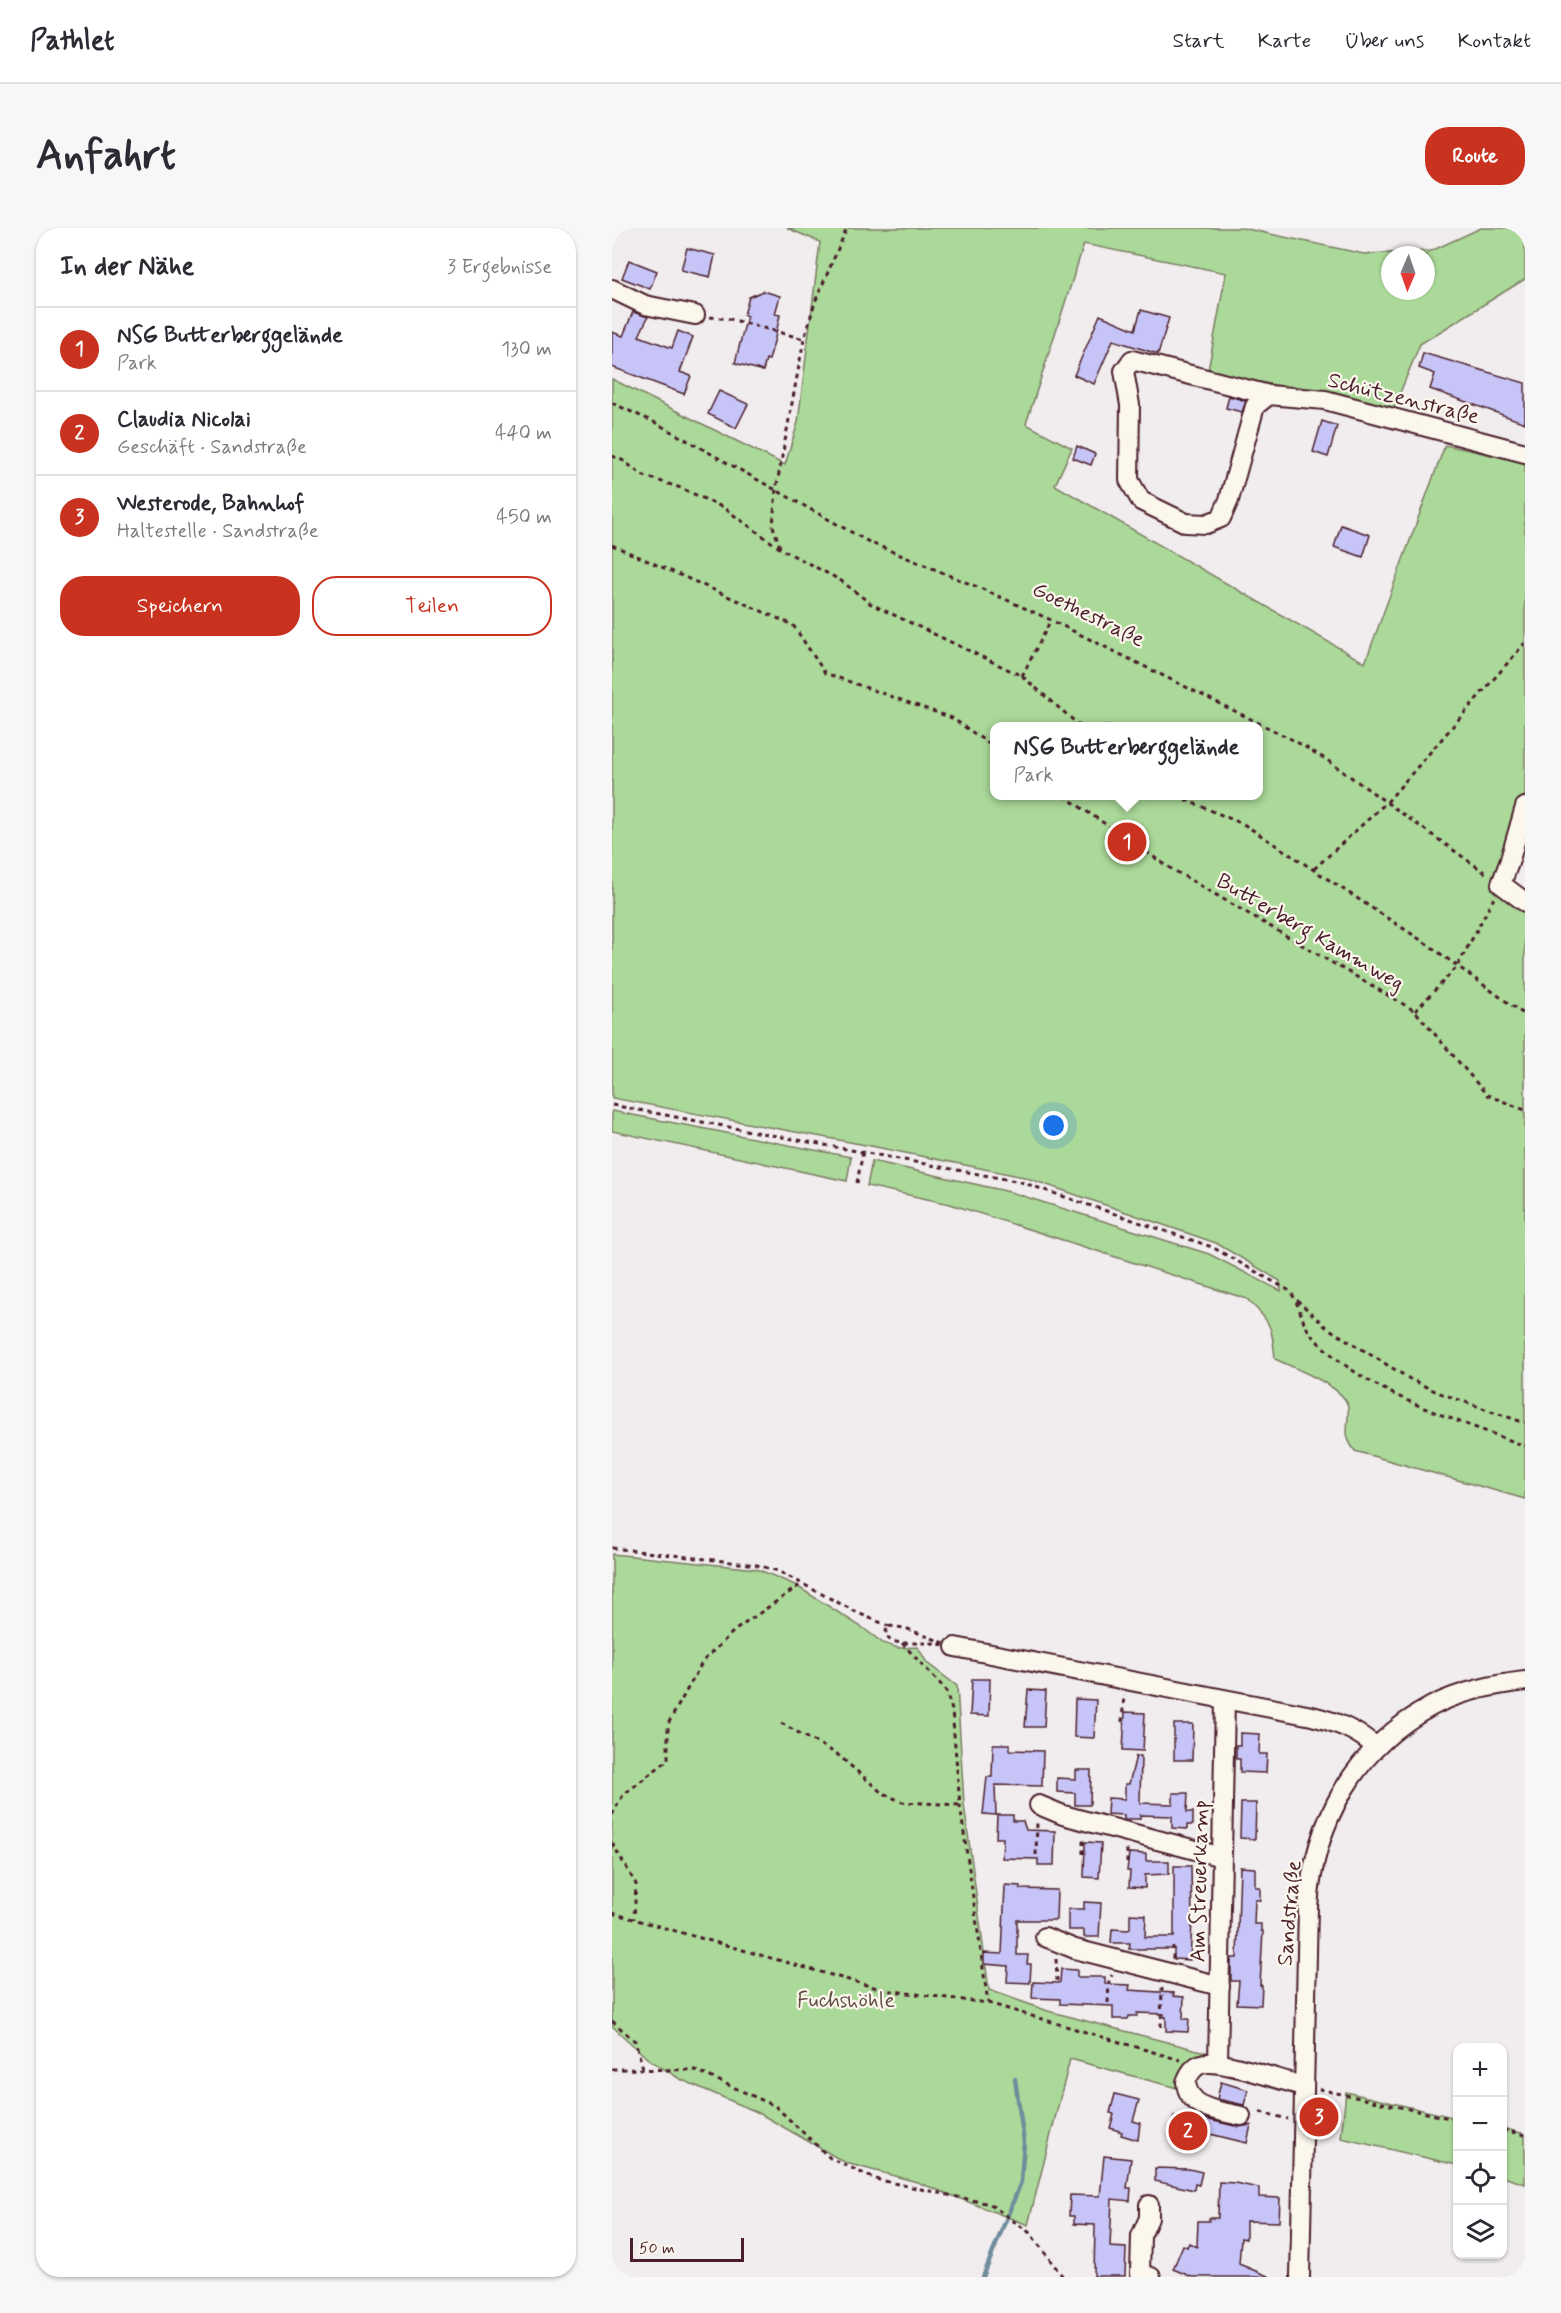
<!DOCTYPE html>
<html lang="de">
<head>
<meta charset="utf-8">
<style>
  body { margin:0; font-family:Mynerve,sans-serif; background:#f7f7f7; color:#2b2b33 }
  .controls { position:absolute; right:18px; bottom:18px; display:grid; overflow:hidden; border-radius:12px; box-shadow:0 2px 4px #0004 }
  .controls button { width:54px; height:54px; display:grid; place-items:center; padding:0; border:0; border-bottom:2px solid #e1e1e2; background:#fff; color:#2b2b33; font:30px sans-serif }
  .compass { position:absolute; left:769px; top:18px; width:54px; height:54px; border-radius:50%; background:#fff; box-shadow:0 2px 4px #0004; rotate:182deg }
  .scale { position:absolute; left:18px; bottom:15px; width:114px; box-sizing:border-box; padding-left:6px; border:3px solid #4a1f2b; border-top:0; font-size:16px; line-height:21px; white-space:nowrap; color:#4a1f2b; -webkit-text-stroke:4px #fbf7ec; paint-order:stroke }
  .you { position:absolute; left:442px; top:898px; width:21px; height:21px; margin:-15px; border:4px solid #fff; border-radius:50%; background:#1a73e8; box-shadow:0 0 0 9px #1a73e833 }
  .badge { display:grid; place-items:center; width:39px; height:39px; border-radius:50%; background:#c8321e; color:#fff; font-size:20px; font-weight:700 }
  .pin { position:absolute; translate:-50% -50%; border:3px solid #fff; box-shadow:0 2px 6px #0006 }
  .popup { position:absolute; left:378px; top:494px; width:273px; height:78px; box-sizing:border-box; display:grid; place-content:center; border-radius:12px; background:#fff; filter:drop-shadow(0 2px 4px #0005); font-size:20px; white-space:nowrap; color:#7c7c81 }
  .popup b { font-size:22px; color:#2b2b33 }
  .popup::after { content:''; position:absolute; left:50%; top:100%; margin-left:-12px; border:12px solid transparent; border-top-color:#fff }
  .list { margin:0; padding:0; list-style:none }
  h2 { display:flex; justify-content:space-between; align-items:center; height:78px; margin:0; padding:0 24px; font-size:26px }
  h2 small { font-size:20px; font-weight:400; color:#7c7c81 }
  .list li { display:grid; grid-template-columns:39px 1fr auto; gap:18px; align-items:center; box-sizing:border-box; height:84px; padding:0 24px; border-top:2px solid #e1e1e2 }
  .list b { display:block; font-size:22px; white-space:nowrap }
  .list p { margin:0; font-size:20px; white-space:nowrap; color:#7c7c81 }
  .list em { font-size:20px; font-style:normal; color:#7c7c81 }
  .actions { display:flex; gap:12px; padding:18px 24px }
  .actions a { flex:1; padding:14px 0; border:2px solid #c8321e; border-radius:24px; text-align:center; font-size:21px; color:#c8321e }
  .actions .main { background:#c8321e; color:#fff }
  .icon { flex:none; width:33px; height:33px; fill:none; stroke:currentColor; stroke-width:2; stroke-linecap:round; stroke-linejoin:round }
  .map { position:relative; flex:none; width:913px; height:2049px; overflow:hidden; border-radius:24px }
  header { display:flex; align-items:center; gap:36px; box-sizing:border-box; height:84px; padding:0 30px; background:#fff; border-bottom:2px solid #e1e1e2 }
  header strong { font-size:28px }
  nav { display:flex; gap:33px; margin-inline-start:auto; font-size:21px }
  .intro { display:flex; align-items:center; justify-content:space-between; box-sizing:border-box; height:144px; padding:0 36px }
  h1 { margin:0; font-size:42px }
  .button { padding:15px 27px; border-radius:24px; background:#c8321e; color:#fff; font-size:21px; font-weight:700 }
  main { display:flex; gap:36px; padding:0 36px }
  aside { flex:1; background:#fff; border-radius:24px; box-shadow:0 2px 4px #0004 }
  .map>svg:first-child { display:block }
</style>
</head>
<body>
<header>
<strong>Pathlet</strong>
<nav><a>Start</a><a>Karte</a><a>Über uns</a><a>Kontakt</a></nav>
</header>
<div class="intro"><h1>Anfahrt</h1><a class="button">Route</a></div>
<main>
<aside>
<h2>In der Nähe<small>3 Ergebnisse</small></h2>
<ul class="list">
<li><span class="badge">1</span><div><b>NSG Butterberggelände</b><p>Park</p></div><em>130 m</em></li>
<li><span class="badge">2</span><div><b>Claudia Nicolai</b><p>Geschäft · Sandstraße</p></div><em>440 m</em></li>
<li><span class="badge">3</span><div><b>Westerode, Bahnhof</b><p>Haltestelle · Sandstraße</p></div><em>450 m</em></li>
</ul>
<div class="actions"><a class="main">Speichern</a><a>Teilen</a></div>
</aside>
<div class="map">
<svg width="913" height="2049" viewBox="0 0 913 2049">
  <rect width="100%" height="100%" fill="#f1edee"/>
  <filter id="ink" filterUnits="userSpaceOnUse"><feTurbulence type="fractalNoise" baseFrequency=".0167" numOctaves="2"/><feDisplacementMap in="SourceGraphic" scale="12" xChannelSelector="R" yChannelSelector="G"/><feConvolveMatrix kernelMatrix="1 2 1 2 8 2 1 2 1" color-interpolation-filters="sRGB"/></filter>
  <g filter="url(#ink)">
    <g fill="#abd999" stroke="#7a7c62" stroke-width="1.5" fill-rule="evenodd">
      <path d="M175 0H630L752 26 819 23 869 0H913V51L808 116 781 182 596 143 614 45 472 16 414 196 460 220 443 257 753 435 833 217 913 234V565L892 643 913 680V1271L743 1223C729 1205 738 1198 736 1179 734 1159 680 1139 663 1131 660 1097 659 1095 635 1071L338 976 255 958 260 933 398 964 597 1026 669 1063 668 1053 604 1015 412 949 259 918 0 870V151L173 237 186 194 208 14ZM778 27H814V63H778ZM383 498H647V568H383Z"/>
      <path d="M0 883 239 929 235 953 0 903Z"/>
      <path d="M0 1326 145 1341 183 1357 251 1400 271 1415 286 1420 306 1419 315 1435 345 1458 352 1576 377 1762 436 1783 597 1825 596 1831C592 1831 585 1830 581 1831 570 1834 565 1850 565 1860L458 1831 416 1997 305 1954 234 1935 145 1884 68 1851 36 1831 0 1798Z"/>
      <path d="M734 1864 845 1890V1937L729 1910Z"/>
      <path d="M891 1900 913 1906V1956L891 1949Z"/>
    </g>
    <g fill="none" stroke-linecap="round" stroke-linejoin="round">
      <path stroke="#708d9c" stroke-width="4.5" d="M371 2049 409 1954 412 1914 403 1851"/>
    </g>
    <g fill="#c7c5f8" stroke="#4a1f2b" stroke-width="1.5">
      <path d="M75 20 103 27 98 49 69 42Z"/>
      <path d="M17 32 45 43 38 61 10 50Z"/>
      <path d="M151 63 168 68 163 86 168 87 163 110 157 132 154 131 151 143 123 135 135 88 132 87 137 69Z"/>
      <path d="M529 82 557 90 546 126 501 112 482 156 462 147 488 87 523 102Z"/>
      <path d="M21 84 36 89 27 108 60 120 66 103 81 109 68 144 79 148 72 166 0 139V104L11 108Z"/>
      <path d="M811 125 913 155V195L818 161 823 146 807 140Z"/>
      <path d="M107 163 136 176 124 200 96 186Z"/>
      <path d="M617 168 634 173 630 184 614 180Z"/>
      <path d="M710 193 725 198 716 229 701 224Z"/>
      <path d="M465 218 483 226 479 237 461 230Z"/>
      <path d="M729 297 758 307 751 329 722 319Z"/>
      <path d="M360 1451H378L377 1488 358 1487Z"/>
      <path d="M416 1462 434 1463 432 1499H413Z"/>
      <path d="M463 1471 484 1472 482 1510 462 1509Z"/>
      <path d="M513 1484 533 1485 531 1523 511 1522Z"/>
      <path d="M562 1496H581L580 1532H562Z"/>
      <path d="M628 1505 648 1506 647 1526H655L654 1545 628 1544V1531H624V1517H628Z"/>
      <path d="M381 1516H398V1522L431 1523 430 1558 383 1557 384 1587 371 1586 375 1549H380Z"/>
      <path d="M524 1528H529L528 1575 561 1576V1565H576L575 1584H581V1597H575V1601L560 1600V1588L528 1587V1591H512V1587L495 1586 496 1570 513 1571V1556H517Z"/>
      <path d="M464 1542H479L478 1577H463V1565L445 1564V1550L464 1551Z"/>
      <path d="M629 1575H644L643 1611 628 1610Z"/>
      <path d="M385 1587H401V1593H411L414 1602 443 1603 442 1637H426V1631L390 1630 391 1610H384Z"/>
      <path d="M473 1614 489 1615 487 1650 472 1649Z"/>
      <path d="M517 1625 534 1626V1633H557V1646L533 1647V1660L517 1659 518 1643H515Z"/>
      <path d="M562 1638H579L580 1694 578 1732 562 1731V1721H517L518 1715H499L500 1701 516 1702 518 1700V1686L534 1687 533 1709H562Z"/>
      <path d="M628 1639 643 1640V1659H648V1672H643L642 1696H649V1703H651L648 1757H650L649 1777 625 1776 627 1753H619V1730H625Z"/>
      <path d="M393 1657 409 1658V1661L445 1662 444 1692H405V1727H416L415 1736H419L418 1755 395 1754 396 1738 372 1736V1725L390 1726Z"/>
      <path d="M472 1674 489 1675 487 1709H472V1702H456V1681H472Z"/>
      <path d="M449 1741 465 1742V1749H493V1756L518 1757 517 1762 562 1765 561 1768 572 1769 571 1791H577L576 1804 554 1803V1789H552V1786L525 1785V1788H517L516 1791H501V1778L448 1776V1771L420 1770 421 1754 446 1755 448 1754Z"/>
      <path d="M609 1854 636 1862 632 1877 605 1871Z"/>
      <path d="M503 1866 527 1872 521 1893 528 1895 526 1912 509 1907 510 1904 498 1900 502 1886 498 1885Z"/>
      <path d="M562 1888 592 1895 593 1891 627 1899 639 1897 635 1915 598 1906 597 1910 589 1909 588 1915 557 1908Z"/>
      <path d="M492 1928 519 1931 515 1960H519L518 1973 500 1971 498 2019 514 2020 513 2048H482L483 1997 462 1996V1988H457L458 1967 488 1968Z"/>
      <path d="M543 1940 577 1941 590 1944 587 1957 583 1956 582 1962 543 1953Z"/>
      <path d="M607 1954 623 1955 647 1960V1969L668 1970 667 1994 634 1993V2011L629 2010 627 2036 658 2049H580L561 2041 571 2017 575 2019 577 2015 585 2019 586 1993H597V1990H606Z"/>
    </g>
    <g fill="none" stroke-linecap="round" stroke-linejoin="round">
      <defs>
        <g id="minor">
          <path d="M0 61 33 77 83 87"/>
          <path d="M657 167 643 178 617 272 609 290 594 296 574 295 529 273 517 252 518 177 512 143 520 132 657 167 713 172 913 225"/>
          <path d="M913 579 897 635 889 656 913 674"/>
          <path d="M343 1419 700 1488C724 1494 745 1502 764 1519"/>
          <path d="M427 1577 451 1587 610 1629"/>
          <path d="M433 1709 463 1721 608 1758"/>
          <path d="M606 1835 613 1472"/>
          <path d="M629 1888C608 1883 576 1881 574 1854 577 1846 581 1839 589 1836 608 1830 669 1853 692 1858"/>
          <path d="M537 1977V1990L529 2008 528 2045 539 2049"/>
          <path d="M688 2049 696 1679C702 1594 743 1519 820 1478 849 1463 881 1457 913 1453"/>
        </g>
      </defs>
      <use href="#minor" stroke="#4a1f2b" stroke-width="22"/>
      <g stroke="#4a1f2b" stroke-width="3" stroke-dasharray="4.5 4.5" stroke-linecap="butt">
        <path d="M98 89 118 91 192 111"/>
        <path d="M0 175 44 195 257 314 375 363 439 392 683 513 715 532 875 646"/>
        <path d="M0 228 10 232 32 248 69 260 112 280 169 321 228 352 259 376 410 448 468 498"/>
        <path d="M0 317 181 397 213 445 340 490 383 520"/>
        <path d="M168 319 161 298 164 261 192 111 203 74 235 0"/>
        <path d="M410 448 439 392"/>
        <path d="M452 568 558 640 803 783 875 867 913 882"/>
        <path d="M565 568 633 597 815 716 913 787"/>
        <path d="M702 641 775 574 913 415"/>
        <path d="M803 783 845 739 882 670"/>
        <path d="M0 877 409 954 600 1019 678 1063C689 1078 689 1097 703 1111 758 1168 841 1190 913 1218"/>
        <path d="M245 955 251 923"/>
        <path d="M685 1072 714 1099 798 1151 825 1164 913 1195"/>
        <path d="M0 1320 145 1337 166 1343 246 1385 277 1398"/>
        <path d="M277 1398 293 1400 343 1419 320 1415H290L279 1413 274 1408V1403Z"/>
        <path d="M290 1415 333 1461 340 1482 348 1577 376 1775"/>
        <path d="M510 1494 512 1467"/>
        <path d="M169 1495 225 1526 269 1564 290 1574 348 1577"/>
        <path d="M0 1587 11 1567 56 1532V1496L91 1433 122 1403 188 1357"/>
        <path d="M0 1615 24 1656 22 1691"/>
        <path d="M471 1626V1609"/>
        <path d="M424 1627 425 1594"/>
        <path d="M515 1635V1619"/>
        <path d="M0 1685 272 1762 376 1775 568 1832"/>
        <path d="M444 1731 445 1753"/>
        <path d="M561 1731V1718"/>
        <path d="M496 1775 497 1753 500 1747"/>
        <path d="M0 1793 23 1813 31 1840"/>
        <path d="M549 1799 550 1760"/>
        <path d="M0 1841 83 1842 163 1878 218 1930 263 1951 378 1976 418 2005 451 2049"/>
        <path d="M707 1861 846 1892"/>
        <path d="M648 1884 676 1891"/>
        <path d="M891 1902 913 1907"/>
      </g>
      <use href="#minor" stroke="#fbf7ec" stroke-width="18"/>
    </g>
  </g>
  <g text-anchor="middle" stroke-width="4.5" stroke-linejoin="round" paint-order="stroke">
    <g font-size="22" fill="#4a1f2b" stroke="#fbf7ec">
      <text transform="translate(792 169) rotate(14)" y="8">Schützenstraße</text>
      <text transform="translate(477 385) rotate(26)" y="8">Goethestraße</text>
      <text transform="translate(699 703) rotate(30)" y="8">Butterberg Kammweg</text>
      <text transform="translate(586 1653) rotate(-89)" y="8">Am Streuerkamp</text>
      <text transform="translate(676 1685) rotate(-85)" y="8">Sandstraße</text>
    </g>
    <g font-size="22" fill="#624e46" stroke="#fbf7ec">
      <text x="234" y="1779">Fuchshöhle</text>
    </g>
  </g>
</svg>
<div class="controls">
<button>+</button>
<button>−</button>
<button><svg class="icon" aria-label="locate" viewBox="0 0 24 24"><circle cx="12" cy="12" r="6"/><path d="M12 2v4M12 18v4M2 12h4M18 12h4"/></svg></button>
<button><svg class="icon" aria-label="layers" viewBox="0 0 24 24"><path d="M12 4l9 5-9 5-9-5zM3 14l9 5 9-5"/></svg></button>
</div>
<svg class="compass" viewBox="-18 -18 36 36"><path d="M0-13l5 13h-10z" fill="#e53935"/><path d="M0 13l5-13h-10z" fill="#7c7c81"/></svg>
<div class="scale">50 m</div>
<div class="you"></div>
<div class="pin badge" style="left:515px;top:614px">1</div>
<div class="popup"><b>NSG Butterberggelände</b>Park</div>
<div class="pin badge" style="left:576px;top:1903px">2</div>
<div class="pin badge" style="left:707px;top:1889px">3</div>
</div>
</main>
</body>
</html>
